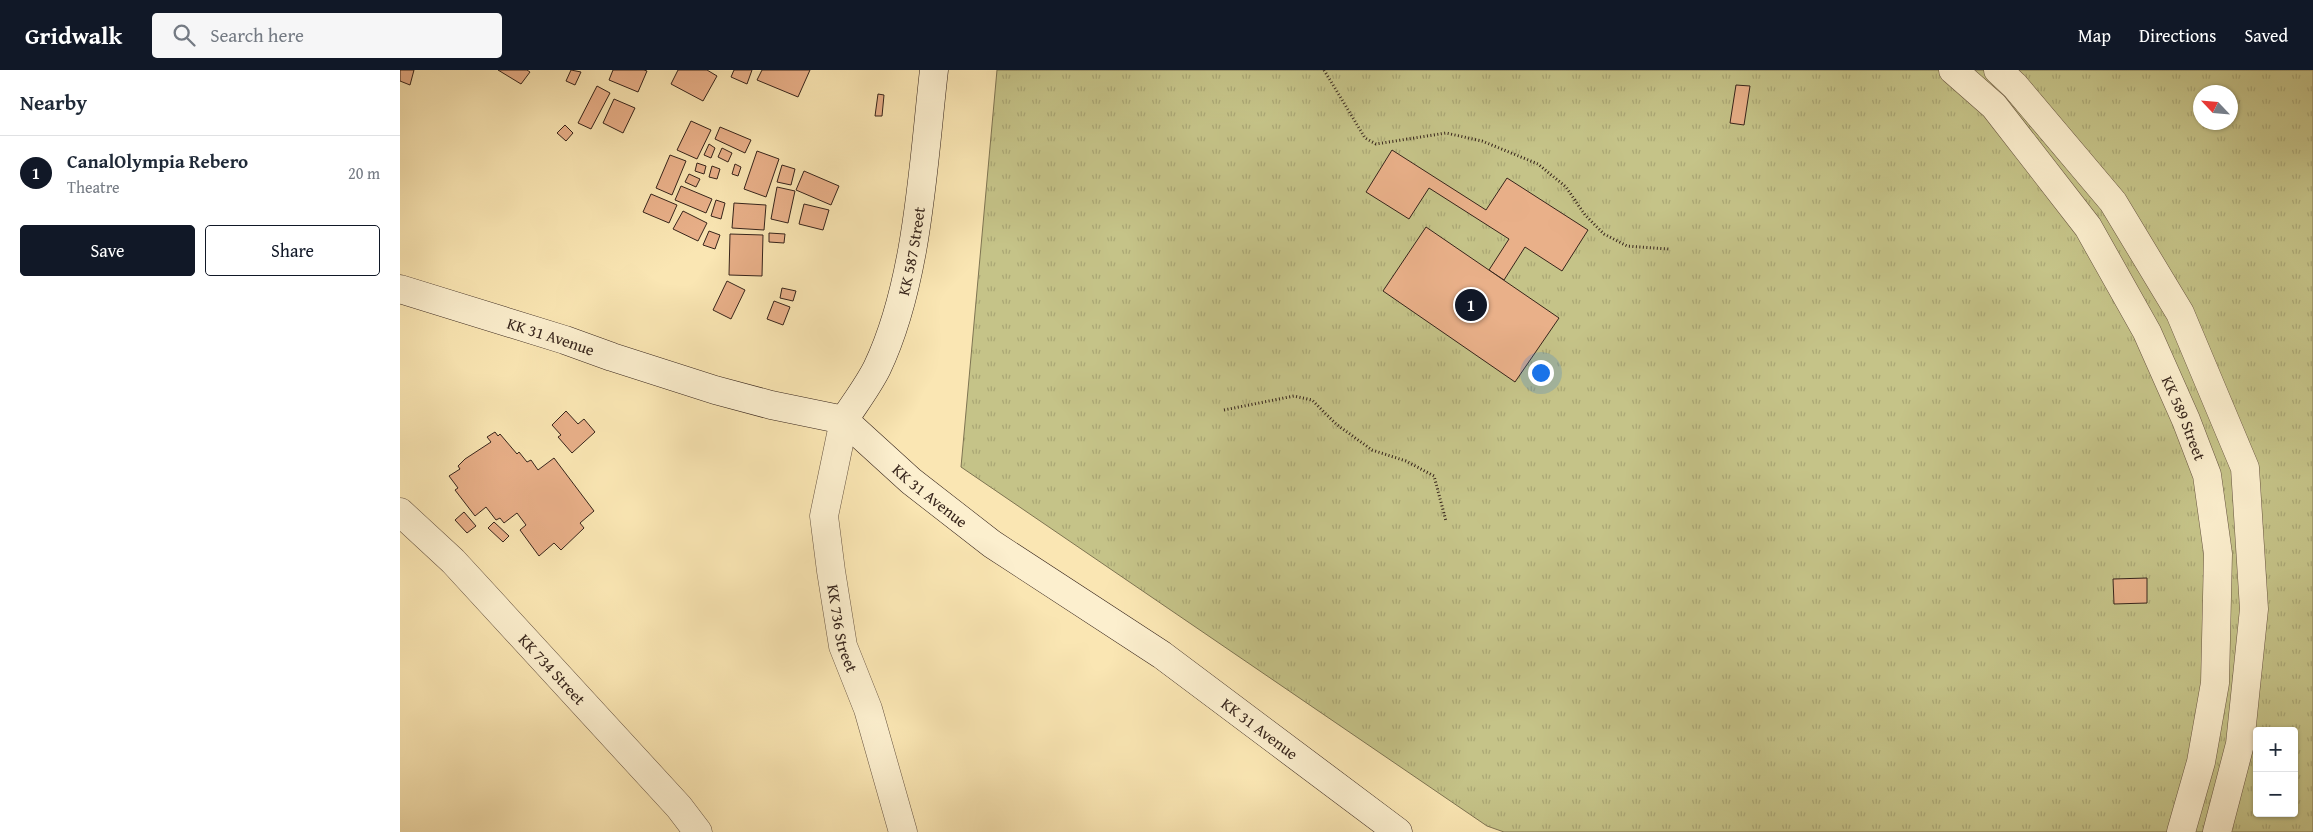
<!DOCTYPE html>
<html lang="en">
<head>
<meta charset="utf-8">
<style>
  body { margin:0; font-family:"Gentium Book Plus",serif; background:#f6f6f7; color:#1f2937 }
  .controls { position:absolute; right:15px; bottom:15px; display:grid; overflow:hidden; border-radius:5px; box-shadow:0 1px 4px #0004 }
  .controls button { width:45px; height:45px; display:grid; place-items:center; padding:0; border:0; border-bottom:1px solid #e0e1e3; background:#fff; color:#1f2937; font:25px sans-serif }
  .compass { position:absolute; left:1793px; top:15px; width:45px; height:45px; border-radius:50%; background:#fff; box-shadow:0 1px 4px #0004; rotate:296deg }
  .you { position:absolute; left:1140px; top:302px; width:18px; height:18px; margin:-12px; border:4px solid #fff; border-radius:50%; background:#1a73e8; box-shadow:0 0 0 8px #1a73e833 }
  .badge { display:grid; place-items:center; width:32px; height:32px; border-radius:50%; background:#111827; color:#fff; font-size:16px; font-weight:700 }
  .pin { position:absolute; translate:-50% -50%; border:2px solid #fff; box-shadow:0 1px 5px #0006 }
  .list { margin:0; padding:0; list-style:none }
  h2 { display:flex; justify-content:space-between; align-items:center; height:65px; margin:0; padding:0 20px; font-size:21px }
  h2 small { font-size:16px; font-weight:400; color:#747a83 }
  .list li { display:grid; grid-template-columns:32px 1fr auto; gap:15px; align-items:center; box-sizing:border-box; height:75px; padding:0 20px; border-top:1px solid #e0e1e3 }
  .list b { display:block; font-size:19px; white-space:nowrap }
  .list p { margin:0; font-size:16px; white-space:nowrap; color:#747a83 }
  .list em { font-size:16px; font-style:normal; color:#747a83 }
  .actions { display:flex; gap:10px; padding:15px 20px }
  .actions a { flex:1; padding:11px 0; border:1px solid #111827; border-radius:5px; text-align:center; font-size:18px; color:#111827 }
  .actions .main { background:#111827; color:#fff }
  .icon { flex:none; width:28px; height:28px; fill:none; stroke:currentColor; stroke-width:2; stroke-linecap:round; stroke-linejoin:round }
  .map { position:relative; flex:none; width:1913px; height:762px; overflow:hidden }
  header { display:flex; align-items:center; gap:30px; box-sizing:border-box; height:70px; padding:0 25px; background:#111827; color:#fff }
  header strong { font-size:24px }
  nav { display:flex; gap:28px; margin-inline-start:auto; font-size:18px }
  .search { width:350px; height:45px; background:#f6f6f7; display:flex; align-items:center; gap:12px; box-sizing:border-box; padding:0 18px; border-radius:5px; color:#747a83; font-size:19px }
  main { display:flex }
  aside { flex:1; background:#fff }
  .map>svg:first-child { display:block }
</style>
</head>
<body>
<header>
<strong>Gridwalk</strong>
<div class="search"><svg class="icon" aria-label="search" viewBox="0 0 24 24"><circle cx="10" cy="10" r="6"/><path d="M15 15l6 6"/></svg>Search here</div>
<nav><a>Map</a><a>Directions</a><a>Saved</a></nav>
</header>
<main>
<aside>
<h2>Nearby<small></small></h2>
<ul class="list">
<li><span class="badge">1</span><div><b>CanalOlympia Rebero</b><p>Theatre</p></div><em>20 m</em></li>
</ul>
<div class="actions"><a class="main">Save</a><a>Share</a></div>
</aside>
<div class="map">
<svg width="1913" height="762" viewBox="0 0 1913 762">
  <defs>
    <pattern id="park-tufts" width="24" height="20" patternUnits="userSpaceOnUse" patternTransform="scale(1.25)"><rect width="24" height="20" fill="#c5c388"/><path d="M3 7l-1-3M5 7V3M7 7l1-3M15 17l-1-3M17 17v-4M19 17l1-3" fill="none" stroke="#aaa775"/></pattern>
  </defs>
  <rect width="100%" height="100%" fill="#fae6b3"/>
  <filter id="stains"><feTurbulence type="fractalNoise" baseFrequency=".004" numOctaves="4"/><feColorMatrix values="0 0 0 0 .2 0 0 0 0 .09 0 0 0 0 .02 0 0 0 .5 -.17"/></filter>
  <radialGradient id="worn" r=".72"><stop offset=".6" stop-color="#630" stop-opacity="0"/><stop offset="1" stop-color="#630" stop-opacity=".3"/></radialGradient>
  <path fill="url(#park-tufts)" stroke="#7e7452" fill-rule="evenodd" d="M597 0H1913V762H1104L1087 756 561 397ZM1800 22H1830V52H1800ZM1857 661H1894V743H1857Z"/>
  <g fill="#e9b089" stroke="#36241b">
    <path d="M0 0H14L10 15 0 11Z"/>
    <path d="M98 0H127L130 2 121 14Z"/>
    <path d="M171 0 181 2 175 15 166 11Z"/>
    <path d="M213 0H244L247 1 238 22 209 10Z"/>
    <path d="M278 0H307L317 6 303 31 271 14Z"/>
    <path d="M334 0H352L347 14 331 7Z"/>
    <path d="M362 0H410L398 27 357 10Z"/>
    <path d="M1336 15 1350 16 1344 55 1330 53Z"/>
    <path d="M197 16 210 23 191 59 178 53Z"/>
    <path d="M478 24 484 25 482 46H475Z"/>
    <path d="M214 29 235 38 223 63 203 53Z"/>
    <path d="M291 51 311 60 297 89 277 80Z"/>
    <path d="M165 55 173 63 166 71 157 63Z"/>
    <path d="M320 57 351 70 345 83 315 69Z"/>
    <path d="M309 74 315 78 311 88 304 85Z"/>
    <path d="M322 78 332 83 328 92 318 87Z"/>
    <path d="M992 80 1086 140 1107 108 1188 160 1162 201 1125 177 1104 210 1089 200 1109 169 1029 118 1009 149 966 122Z"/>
    <path d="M357 81 379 89 366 127 344 119Z"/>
    <path d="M270 85 286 91 272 125 256 118Z"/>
    <path d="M297 93 306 96 304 104 295 101Z"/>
    <path d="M335 94 341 97 338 106 332 104Z"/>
    <path d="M382 95 395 99 391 115 377 112Z"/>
    <path d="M312 96 320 99 317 109 309 107Z"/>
    <path d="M404 101 439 116 431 135 396 120Z"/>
    <path d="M289 104 300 109 296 117 285 112Z"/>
    <path d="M281 116 312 129 306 143 275 130Z"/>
    <path d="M377 117 395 121 388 153 371 149Z"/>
    <path d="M251 124 277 135 269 153 243 142Z"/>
    <path d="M316 130 325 133 321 149 311 146Z"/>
    <path d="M334 133 366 135 364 160 332 158Z"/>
    <path d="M404 134 429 140 423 160 399 154Z"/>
    <path d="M283 141 307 153 298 171 273 159Z"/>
    <path d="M1026 157 1159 248 1115 312 983 221Z"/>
    <path d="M309 161 320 165 315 179 303 175Z"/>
    <path d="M369 163 385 164 384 173 369 172Z"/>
    <path d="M330 164 363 165 362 206 329 205Z"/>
    <path d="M327 211 345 220 331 249 313 240Z"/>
    <path d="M382 218 396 221 393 231 380 228Z"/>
    <path d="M374 231 390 237 383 255 367 249Z"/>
    <path d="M166 341 178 354 184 349 195 362 172 383 158 367 161 365 152 355Z"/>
    <path d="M95 362 98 366 100 364 117 384 119 382 127 392 131 390 138 400 154 388 194 441 180 453 184 458 161 480 154 473 139 486 120 460 126 455 117 443 104 453 100 448 96 450 86 437 75 446 55 420 58 418 49 406 60 399 58 396 65 389 91 372 87 367Z"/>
    <path d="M64 442 76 456 67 463 55 450Z"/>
    <path d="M94 452 109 466 103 472 88 458Z"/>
    <path d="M1747 508V533L1714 534 1713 509Z"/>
  </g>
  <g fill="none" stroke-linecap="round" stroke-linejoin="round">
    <defs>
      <g id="street">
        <path id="s1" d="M1553 0 1594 36 1688 157 1747 262 1786 350 1807 405 1818 484 1815 613 1801 692 1781 762"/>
        <path d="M1598 0 1615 16 1713 132 1780 243 1845 398 1854 539 1840 674 1817 762"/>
        <path id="s2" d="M444 350 424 446 431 501 443 576 468 639 503 762"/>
        <path id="s3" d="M0 442 53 491 279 737 298 762"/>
      </g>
      <g id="secondary">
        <path id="s4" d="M0 219 165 270 212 287 315 320 371 335 444 350 511 411 592 474 762 585 998 762"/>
        <path id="s5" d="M444 350C455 333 468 316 477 298 518 212 523 95 534 0"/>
      </g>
    </defs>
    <use href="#street" stroke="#675441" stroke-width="29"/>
    <use href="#secondary" stroke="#36241b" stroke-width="29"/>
    <g stroke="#36241b" stroke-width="3" stroke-dasharray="1 2.5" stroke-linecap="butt">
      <path d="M924 0 965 68 976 74 1046 63 1082 71 1138 94 1166 117 1185 145 1204 164 1227 176 1269 179"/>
      <path d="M824 340 894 326 912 330 936 354 972 380 1006 391 1034 406 1046 451"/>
    </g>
    <use href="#street" stroke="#fcefce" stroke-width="28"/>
    <use href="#secondary" stroke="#fcefce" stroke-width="28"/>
  </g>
  <g text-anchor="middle" stroke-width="4" stroke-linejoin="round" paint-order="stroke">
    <g font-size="16" fill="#36241b" stroke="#fcefce">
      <text dy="6" stroke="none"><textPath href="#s5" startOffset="184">KK 587 Street</textPath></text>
      <text dy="6" stroke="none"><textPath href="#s4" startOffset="158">KK 31 Avenue</textPath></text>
      <text dy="6" stroke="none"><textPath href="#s1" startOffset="422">KK 589 Street</textPath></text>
      <text dy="6" stroke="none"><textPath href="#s4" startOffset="578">KK 31 Avenue</textPath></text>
      <text dy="6" stroke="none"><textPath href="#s2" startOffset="212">KK 736 Street</textPath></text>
      <text dy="6" stroke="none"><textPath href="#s3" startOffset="219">KK 734 Street</textPath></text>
      <text dy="6" stroke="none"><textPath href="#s4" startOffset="982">KK 31 Avenue</textPath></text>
    </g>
  </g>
  <rect width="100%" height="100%" filter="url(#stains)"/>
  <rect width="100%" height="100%" fill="url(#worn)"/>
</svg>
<div class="controls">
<button>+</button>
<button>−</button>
</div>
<svg class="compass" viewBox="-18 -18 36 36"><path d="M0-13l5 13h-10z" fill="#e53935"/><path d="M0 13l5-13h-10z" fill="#747a83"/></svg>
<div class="you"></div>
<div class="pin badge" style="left:1071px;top:235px">1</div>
</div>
</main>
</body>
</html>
